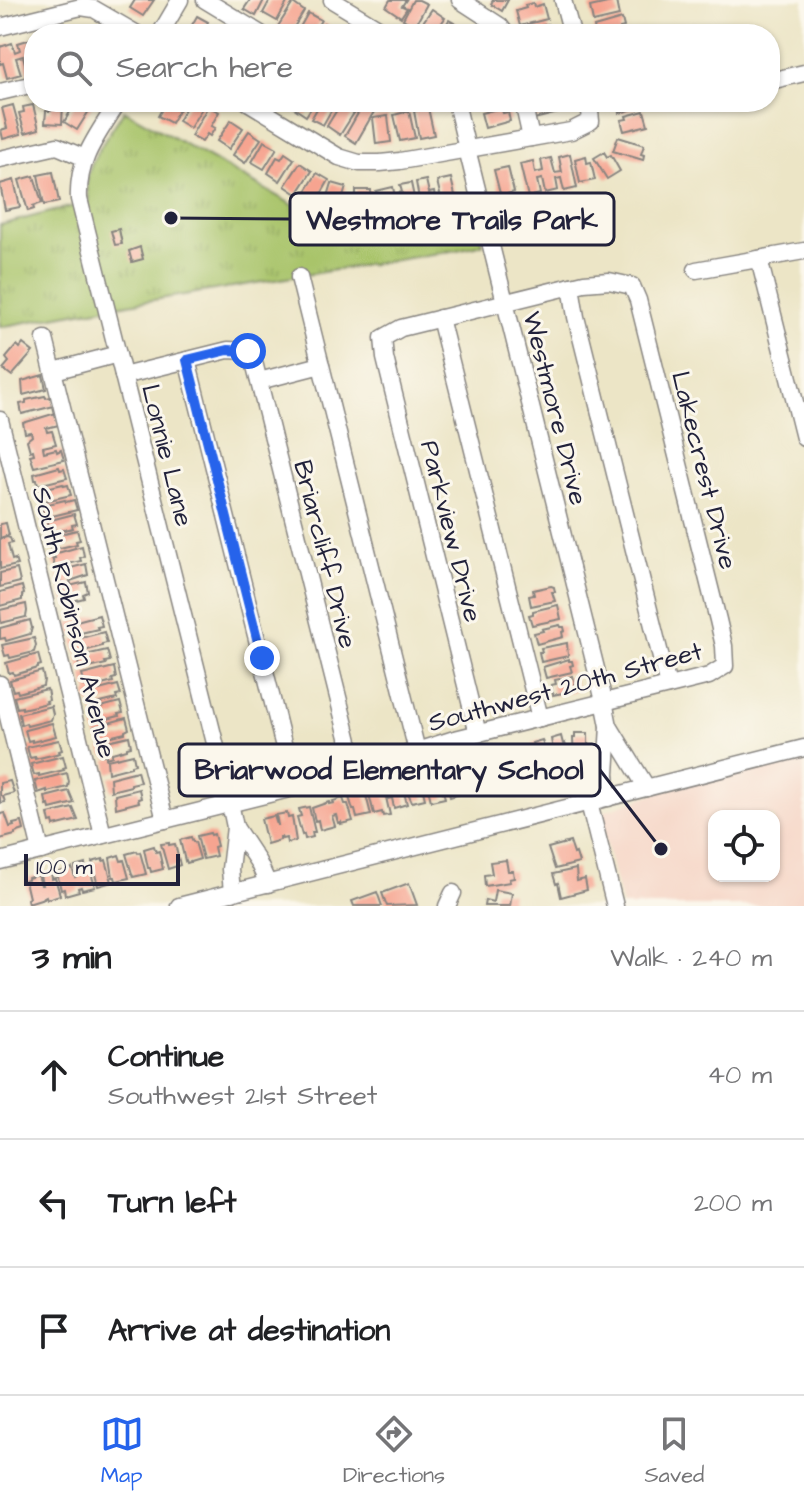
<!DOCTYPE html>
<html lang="en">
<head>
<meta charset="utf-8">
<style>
  body { margin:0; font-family:"Architects Daughter",sans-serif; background:#f6f6f6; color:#202124 }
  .controls { position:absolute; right:24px; bottom:24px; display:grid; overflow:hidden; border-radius:16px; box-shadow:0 2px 6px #0004 }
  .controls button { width:72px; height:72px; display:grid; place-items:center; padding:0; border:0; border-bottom:2px solid #e0e0e0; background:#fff; color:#202124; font:40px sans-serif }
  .scale { position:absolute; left:24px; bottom:20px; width:156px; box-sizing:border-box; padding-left:8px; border:4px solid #22223b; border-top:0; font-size:22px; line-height:28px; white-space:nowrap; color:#22223b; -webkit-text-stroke:6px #fbf7ec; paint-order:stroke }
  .stop { position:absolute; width:24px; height:24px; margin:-18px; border:6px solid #2563eb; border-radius:50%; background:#fff }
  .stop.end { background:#2563eb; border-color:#fff; box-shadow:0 2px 8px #0008 }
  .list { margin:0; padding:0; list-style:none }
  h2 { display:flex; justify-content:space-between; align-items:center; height:104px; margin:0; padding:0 32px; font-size:34px }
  h2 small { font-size:26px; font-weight:400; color:#757577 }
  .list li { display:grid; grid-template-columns:52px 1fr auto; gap:24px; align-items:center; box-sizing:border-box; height:128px; padding:0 32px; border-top:2px solid #e0e0e0 }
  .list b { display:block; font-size:30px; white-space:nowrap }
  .list p { margin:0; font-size:26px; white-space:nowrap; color:#757577 }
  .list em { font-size:26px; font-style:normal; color:#757577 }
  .icon { flex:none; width:44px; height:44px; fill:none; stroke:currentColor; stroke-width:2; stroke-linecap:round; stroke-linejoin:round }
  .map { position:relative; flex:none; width:804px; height:906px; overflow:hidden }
  .search { position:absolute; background:#fff; box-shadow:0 2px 6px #0004; left:24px; right:24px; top:24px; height:88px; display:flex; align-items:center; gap:20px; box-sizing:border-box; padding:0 28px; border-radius:32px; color:#757577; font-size:30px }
  .sheet { height:488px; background:#fff }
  nav { display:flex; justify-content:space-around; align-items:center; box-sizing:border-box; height:112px; border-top:2px solid #e0e0e0; background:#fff; font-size:22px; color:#757577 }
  nav a { display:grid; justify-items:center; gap:4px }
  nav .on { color:#2563eb }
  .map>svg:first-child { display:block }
</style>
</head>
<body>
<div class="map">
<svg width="804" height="906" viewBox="0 0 804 906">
  <defs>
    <pattern id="park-tufts" width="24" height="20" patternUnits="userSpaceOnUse" patternTransform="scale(2)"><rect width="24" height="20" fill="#a9c46a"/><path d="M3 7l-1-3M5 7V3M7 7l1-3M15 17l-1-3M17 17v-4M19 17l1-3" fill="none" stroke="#91a85d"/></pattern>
  </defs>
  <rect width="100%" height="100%" fill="#fbf7ec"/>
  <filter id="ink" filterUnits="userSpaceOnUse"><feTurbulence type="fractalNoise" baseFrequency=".0125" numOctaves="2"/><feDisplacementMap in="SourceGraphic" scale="16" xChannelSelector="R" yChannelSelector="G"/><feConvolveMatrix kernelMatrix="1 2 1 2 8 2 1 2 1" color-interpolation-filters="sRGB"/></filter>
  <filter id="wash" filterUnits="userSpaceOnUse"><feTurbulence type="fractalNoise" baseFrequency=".006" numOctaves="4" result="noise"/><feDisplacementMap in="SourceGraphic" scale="32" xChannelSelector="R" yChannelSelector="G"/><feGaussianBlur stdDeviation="1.8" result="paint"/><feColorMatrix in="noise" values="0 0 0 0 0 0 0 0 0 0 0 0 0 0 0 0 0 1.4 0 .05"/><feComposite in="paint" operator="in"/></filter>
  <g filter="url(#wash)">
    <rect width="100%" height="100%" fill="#ece5c6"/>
    <path fill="#f5d2c2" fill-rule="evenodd" d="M804 754V906H622L601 822V816L605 811 684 783ZM714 816H774V876H714Z"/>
    <path fill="url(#park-tufts)" stroke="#667352" stroke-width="2" d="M124 110 343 233 474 211 483 244 457 250 74 313 0 327V225L89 202C88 192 86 184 88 175 93 154 113 129 124 110Z"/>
    <g id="blocks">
      <g fill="#f6a490">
        <path d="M135 0H154L143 16 130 8Z"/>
        <path d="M250 0H264L256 16 244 9Z"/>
        <path d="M270 0 288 1 277 21 263 13Z"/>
        <path d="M390 0H406L402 6 407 8 401 17 386 7Z"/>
        <path d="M413 0H419L427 4 415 26 403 19Z"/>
        <path d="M493 0H508L502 11 491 4Z"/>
        <path d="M616 1 619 16 593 22 590 7Z"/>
        <path d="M293 3 304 11 291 32 287 30 285 34H273Z"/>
        <path d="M533 3 534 7 543 4 547 19 520 26 516 11 526 8 525 5Z"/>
        <path d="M432 9 445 18 434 34H427L419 28Z"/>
        <path d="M308 13 321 20 313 34H296Z"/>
        <path d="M197 16 208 22 202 34H187Z"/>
        <path d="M622 19 624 27 620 28 621 34H595L594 27Z"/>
        <path d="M449 20 461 27 458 34H440Z"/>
        <path d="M324 23 337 31 335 34H317Z"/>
        <path d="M548 24 550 34H525L524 30Z"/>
        <path d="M31 39 34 48V73L28 74 23 56 16 58 21 74 7 78 3 63 0 64V47L12 43 15 52 20 50 18 43Z"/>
        <path d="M51 102H63L62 124 45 123 46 111H51Z"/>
        <path d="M76 102 94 103 77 130 64 122Z"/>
        <path d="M166 102H180L179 104 181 106 171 123 158 116Z"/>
        <path d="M189 102 205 103 190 128 178 121Z"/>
        <path d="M298 102H315L306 116 294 108Z"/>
        <path d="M321 102H336L323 125 311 119Z"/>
        <path d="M545 102H564L566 108 557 110 558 113 534 119 531 105Z"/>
        <path d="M618 102H643L644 106 620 113Z"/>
        <path d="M364 103 375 110 356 143 345 136Z"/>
        <path d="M13 105 21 134 3 139 1 130 7 128 2 108Z"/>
        <path d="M33 105 39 129 25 133 19 113 24 112 23 107Z"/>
        <path d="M340 105 354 113 340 135 327 126Z"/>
        <path d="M208 106 219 112 211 126 215 128 210 136 207 134 202 142 191 136Z"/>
        <path d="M428 108 434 135 419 138 414 111Z"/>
        <path d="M501 108 503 113 508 112 510 121 485 128 481 113Z"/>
        <path d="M409 111 415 138 400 141 394 115Z"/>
        <path d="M644 111 648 125 624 131 621 120 627 119 626 116Z"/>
        <path d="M388 116 391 142 376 144 373 118Z"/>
        <path d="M231 120 243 128 229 149 217 141Z"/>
        <path d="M249 131 261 139 245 163 233 155Z"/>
        <path d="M618 137 644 145 641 154 644 155 643 160 613 151Z"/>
        <path d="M264 141 277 148 264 169 252 162Z"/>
        <path d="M604 152 607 157 611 155 620 171 607 179 594 158Z"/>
        <path d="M285 153 294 159 280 181 268 173 277 157 281 159Z"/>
        <path d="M570 154 577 188 564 191 561 178 556 179 558 190 545 193 542 179 537 180 540 194 528 197 520 164 533 161 535 173 543 171 541 160 551 158 555 173 562 172 559 157Z"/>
        <path d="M586 156 587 163 591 162 595 180 580 183 575 159Z"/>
        <path d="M300 163 312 171 297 194 285 186Z"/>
        <path d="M508 167 514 192 507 194 508 199 502 201 494 170Z"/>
        <path d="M53 172 59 202 44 205 38 175Z"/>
        <path d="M317 173 329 180 315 205 302 198Z"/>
        <path d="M34 176 42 203 33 206 34 209 28 211 19 180Z"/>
        <path d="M451 178 457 204 443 207 437 181Z"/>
        <path d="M14 180 20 207 5 210 0 184Z"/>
        <path d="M426 180 429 193 434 192 436 202H433L435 213 422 216 416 182Z"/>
        <path d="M332 183 346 187 338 214 324 210Z"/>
        <path d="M411 183 416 207 381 214 376 191 393 187 396 202 399 201 398 193 402 192 400 185Z"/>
        <path d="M356 190H371V208H375V216H356Z"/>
        <path d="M119 229 122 244 115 245 111 231Z"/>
        <path d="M140 247 143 259 132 262 129 251Z"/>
        <path d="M23 344 33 352 12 376 3 369 9 362 6 358 17 345 20 348Z"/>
        <path d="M43 375 46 389 23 395 22 381Z"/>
        <path d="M45 396 46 398 52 397 54 406 22 414 20 404 26 403V400Z"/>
        <path d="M56 413 59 425 46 428 47 432 52 431 56 444 43 447 44 452 56 449 57 452 61 450 64 460 34 467 30 455 34 454 33 450 30 451 27 440 32 436 31 432 25 433 23 423Z"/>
        <path d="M59 467 60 470 64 469 67 478 38 485 37 480H35L34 474Z"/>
        <path d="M63 484 64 486 68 485 71 495 41 502 38 490Z"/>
        <path d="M65 500 66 502 74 500 77 510 44 518 42 508 45 507 44 505Z"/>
        <path d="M74 514 77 524 72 525 73 528 47 534 45 527 48 526 47 521Z"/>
        <path d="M6 523 9 535 0 538V524Z"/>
        <path d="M77 530 80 540 76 541 77 544 51 550 48 537Z"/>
        <path d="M7 537 10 538 12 543 8 544 12 560 15 559 17 565 0 569V539Z"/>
        <path d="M82 546 84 556 80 558 81 561 67 564 68 567 60 569 59 566 55 567 52 558H55L54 554Z"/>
        <path d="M86 564 88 575 70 581 71 584 63 586V583L59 581 58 577H60L59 571Z"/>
        <path d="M17 569 20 582 0 587V573Z"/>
        <path d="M86 582 88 592 83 594 84 598 65 603 61 588Z"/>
        <path d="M22 586 24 594 22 595V600L0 606V592Z"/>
        <path d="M551 586 554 587 555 592H552L555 601 531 606 529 596 534 595 533 590Z"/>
        <path d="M26 604 27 611 26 617 1 623 0 610Z"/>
        <path d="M558 605 561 619 532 625 529 615 533 614V611Z"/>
        <path d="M99 615 102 626 97 627 98 629 72 635 69 623Z"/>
        <path d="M30 620 32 628 30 634 6 641 5 638 0 639V628Z"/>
        <path d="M560 625 561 627H564L565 631 562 632 563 637 537 644 534 633 543 631 542 629Z"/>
        <path d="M104 632 107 643 102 644V646L77 653 73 640Z"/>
        <path d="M34 638 36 645 34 652 10 658 9 655 5 656 2 645Z"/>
        <path d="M567 643 568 656 541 662 539 652H542L541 648Z"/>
        <path d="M107 650 110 661 105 662 106 664 80 670 77 657Z"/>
        <path d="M38 654 41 665 38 666V668L14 675 13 672 9 673 6 663Z"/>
        <path d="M569 659V661H572L573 665 570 666 572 672 546 678 543 667Z"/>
        <path d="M114 667 116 678 112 679 113 682 98 686 99 690 118 685 121 695 116 696 117 699 92 705 87 700 86 693 89 692 87 686H85L82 675Z"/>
        <path d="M42 671 44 680 43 686 18 693 17 690 13 691 10 680Z"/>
        <path d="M573 676 577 690 553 695 551 685 556 684 555 680Z"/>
        <path d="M47 689 49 700 46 701 47 703 22 709V707L17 708 14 697Z"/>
        <path d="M120 702 123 713 118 714 119 716 95 722 93 709Z"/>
        <path d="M51 706 53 714 51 720 27 726 26 723 21 725 19 714Z"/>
        <path d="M126 718 129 729 125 731V733L100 739 99 737 97 738 94 727Z"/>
        <path d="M52 723 56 736 32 742V740L28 741 25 730Z"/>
        <path d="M575 733H588V769H582V764H574L573 738H575Z"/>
        <path d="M129 736 131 746 127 747V749L112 753V756L106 758V755H103L101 748H104L103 742Z"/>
        <path d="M561 736 563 744 565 743 572 771 567 773 565 768 559 770 553 750 551 739Z"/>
        <path d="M59 740 62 750 59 751 60 753 35 759V757L30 758 27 747Z"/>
        <path d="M542 740 544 748 548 747 553 764 540 768 532 743Z"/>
        <path d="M133 754 135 764 131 765V767L108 773 107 760Z"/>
        <path d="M63 756 66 767 63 768 64 770 39 776V774L34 775 31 764Z"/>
        <path d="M455 764 463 793 450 797 445 775H447L445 767Z"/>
        <path d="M437 769 445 798 431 801 427 784H424L422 776 425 775 424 772Z"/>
        <path d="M137 771 140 782 131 784V786L111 791 110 778Z"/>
        <path d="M67 773 69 782 68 787 47 792V790L38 793 35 781Z"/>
        <path d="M415 776 417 783 421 782 425 799 412 802 406 788H408L405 778Z"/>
        <path d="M401 780 407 804 394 808 392 798 388 799 385 786Z"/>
        <path d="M10 781 14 793 3 796 5 802 0 803V783Z"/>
        <path d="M379 787 381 794 385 793 390 815 383 816 382 812 374 814 368 790Z"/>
        <path d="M139 789 141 798 138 799 139 802 116 808 115 795Z"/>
        <path d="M69 791 74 803 50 809 49 805 47 806 45 797Z"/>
        <path d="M365 791 371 815 357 818 355 810H353L349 797Z"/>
        <path d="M343 798 345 804H348L353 821 341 824V822L338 823 336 815 332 816 335 826 320 830 318 820 315 821 312 808 329 802V804L334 803 333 801Z"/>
        <path d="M309 807 315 832H312L313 837 305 839 304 834 302 835 297 817 301 816 299 809Z"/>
        <path d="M73 808 78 820 54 826 53 822 50 823 48 814Z"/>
        <path d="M5 813 10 827 14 826 13 824 22 822 24 830 15 833V835L0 839V814Z"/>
        <path d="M287 813 288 818 292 817 296 841 287 843 286 838 282 839 281 837H280V840L267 844 261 819 274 816 277 825H278L276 815Z"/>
        <path d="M210 833 211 835 214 834 217 846 214 847 216 856 203 859 197 836Z"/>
        <path d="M191 837 193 842H195L200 859 187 863 186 860 185 861 180 840Z"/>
        <path d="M570 842 574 854 576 853 579 863 555 869 548 848Z"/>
        <path d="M169 843V845L175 844 180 865 168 869 161 844Z"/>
        <path d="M154 846 156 852 159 851 163 869 151 872 150 868H148L144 849Z"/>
        <path d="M137 851 138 853 140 852 146 874 133 877 126 854Z"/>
        <path d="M119 855 121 861 124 860 129 878 116 881 115 877H113L110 858Z"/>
        <path d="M103 859V861L106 860 112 882 98 886 92 862Z"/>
        <path d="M506 860 508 871H513L514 878 509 879 510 882 485 886 484 875 492 874 490 862Z"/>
        <path d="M85 864 86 870 90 869 95 887 82 890 81 887 78 888 79 891 65 895 64 889 61 890 57 873 72 868 75 877 77 876 75 867Z"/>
        <path d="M576 869 577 881 585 879 587 890 561 897 558 883 556 884 553 874Z"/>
        <path d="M51 872 52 879 55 878 60 895 47 899 46 896 44 897V898L28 903 27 899 29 898 25 881 28 880V878L38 875 41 885H42L40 875Z"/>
        <path d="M409 883 417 905 387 906 382 893Z"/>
        <path d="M495 890 512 893 510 906H484L485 900 493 902Z"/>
        <path d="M377 892 382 906H354L352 901Z"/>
      </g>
    </g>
  </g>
  <g filter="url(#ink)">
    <use href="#blocks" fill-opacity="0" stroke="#878480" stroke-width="2"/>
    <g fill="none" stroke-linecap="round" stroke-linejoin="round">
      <defs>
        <g id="minor">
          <path d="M205 0 261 34"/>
          <path d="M332 0 388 34"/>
          <path d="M460 0 500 26 506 34"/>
          <path d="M563 0 572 34"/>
          <path d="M0 27 81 7 94 9 137 34"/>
          <path d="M160 34 180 0"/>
          <path d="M770 81 804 73"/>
          <path d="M0 92 34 84"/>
          <path d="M118 102C98 135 77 158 79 199L230 803 235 827"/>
          <path d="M248 102 339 157 359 163H380L400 161 571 131 591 121 589 102"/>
          <path d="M456 102 467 149 604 701 609 726 606 774 608 798"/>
          <path d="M523 102 531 138"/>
          <path d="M0 159 57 146 85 158"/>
          <path d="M759 259 804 438"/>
          <path d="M696 270 804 251"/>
          <path d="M299 277 417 751"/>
          <path d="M571 286 576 317 668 686"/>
          <path d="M440 318 540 718"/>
          <path d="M45 339 165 820"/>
          <path d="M187 360 294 787"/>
          <path d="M54 371 118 354"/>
          <path d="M123 376 228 350 248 351 255 366 356 769"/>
          <path d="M259 381 321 365"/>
          <path d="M0 420 103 835"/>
          <path d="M0 684 41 851"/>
          <path d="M609 726 647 788"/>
          <path d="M589 803 615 906"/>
          <path d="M0 861 325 780 451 740 709 676 725 666 724 646 718 620 638 300 632 286 609 281 584 283 401 328 383 338 385 358 478 734"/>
          <path d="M232 893 230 869 235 827 258 862 268 884"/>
          <path d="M179 906 804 748"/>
          <path d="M447 906 453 893"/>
        </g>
      </defs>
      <use href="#minor" stroke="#878480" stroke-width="19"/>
      <use href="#minor" stroke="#fff" stroke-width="16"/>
    </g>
  </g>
  <g fill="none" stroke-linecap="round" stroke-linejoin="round" filter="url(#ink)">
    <path stroke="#2563eb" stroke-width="10" d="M248 351 228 350 187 360 262 658"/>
  </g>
  <g text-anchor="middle" stroke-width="6" stroke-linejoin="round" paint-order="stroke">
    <g font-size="26" fill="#22223b" stroke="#fbf7ec">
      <text transform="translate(556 408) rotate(76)" y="9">Westmore Drive</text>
      <text transform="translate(168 455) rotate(76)" y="9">Lonnie Lane</text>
      <text transform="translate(705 470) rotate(76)" y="9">Lakecrest Drive</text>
      <text transform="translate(452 531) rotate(76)" y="9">Parkview Drive</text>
      <text transform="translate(326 554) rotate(76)" y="9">Briarcliff Drive</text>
      <text transform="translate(75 622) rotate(76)" y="9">South Robinson Avenue</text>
      <text transform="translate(565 686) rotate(-15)" y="9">Southwest 20th Street</text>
    </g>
  </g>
  <path fill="none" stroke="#22223b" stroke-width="3" d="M171 218L290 219M661 849L600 770"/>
  <g fill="#22223b" stroke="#fbf7ec" stroke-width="3">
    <circle cx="171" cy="218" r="8"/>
    <circle cx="661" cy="849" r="8"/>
  </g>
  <g fill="#fbf7ec" stroke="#22223b" stroke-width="3">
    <rect x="290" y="193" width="324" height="52" rx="8"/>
    <rect x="179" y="744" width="421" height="52" rx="8"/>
  </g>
  <g font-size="28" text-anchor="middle" font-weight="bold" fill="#22223b">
    <text x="452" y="229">Westmore Trails Park</text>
    <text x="389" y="779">Briarwood Elementary School</text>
  </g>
</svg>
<div class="controls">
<button><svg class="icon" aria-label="locate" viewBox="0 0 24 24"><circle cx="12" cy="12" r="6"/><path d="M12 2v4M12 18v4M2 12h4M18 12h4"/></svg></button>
</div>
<div class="scale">100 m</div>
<div class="stop" style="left:248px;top:351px"></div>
<div class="stop end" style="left:262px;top:658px"></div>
<div class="search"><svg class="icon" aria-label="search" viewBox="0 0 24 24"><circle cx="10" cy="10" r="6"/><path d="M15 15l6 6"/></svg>Search here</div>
</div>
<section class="sheet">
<h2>3 min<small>Walk · 240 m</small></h2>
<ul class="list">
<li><svg class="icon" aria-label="ahead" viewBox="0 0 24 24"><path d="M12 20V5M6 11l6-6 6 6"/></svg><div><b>Continue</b><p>Southwest 21st Street</p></div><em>40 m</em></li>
<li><svg class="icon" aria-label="left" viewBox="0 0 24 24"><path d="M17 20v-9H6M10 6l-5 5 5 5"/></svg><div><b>Turn left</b></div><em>200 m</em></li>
<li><svg class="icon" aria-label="arrive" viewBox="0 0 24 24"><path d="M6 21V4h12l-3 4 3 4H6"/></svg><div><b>Arrive at destination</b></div></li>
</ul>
</section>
<nav>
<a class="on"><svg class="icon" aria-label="map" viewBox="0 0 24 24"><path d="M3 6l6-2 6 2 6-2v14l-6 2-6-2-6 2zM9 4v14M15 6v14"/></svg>Map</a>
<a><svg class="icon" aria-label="directions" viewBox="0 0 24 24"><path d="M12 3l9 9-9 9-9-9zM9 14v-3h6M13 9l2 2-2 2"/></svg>Directions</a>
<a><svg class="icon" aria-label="saved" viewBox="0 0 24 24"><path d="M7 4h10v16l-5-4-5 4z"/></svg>Saved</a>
</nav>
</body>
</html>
